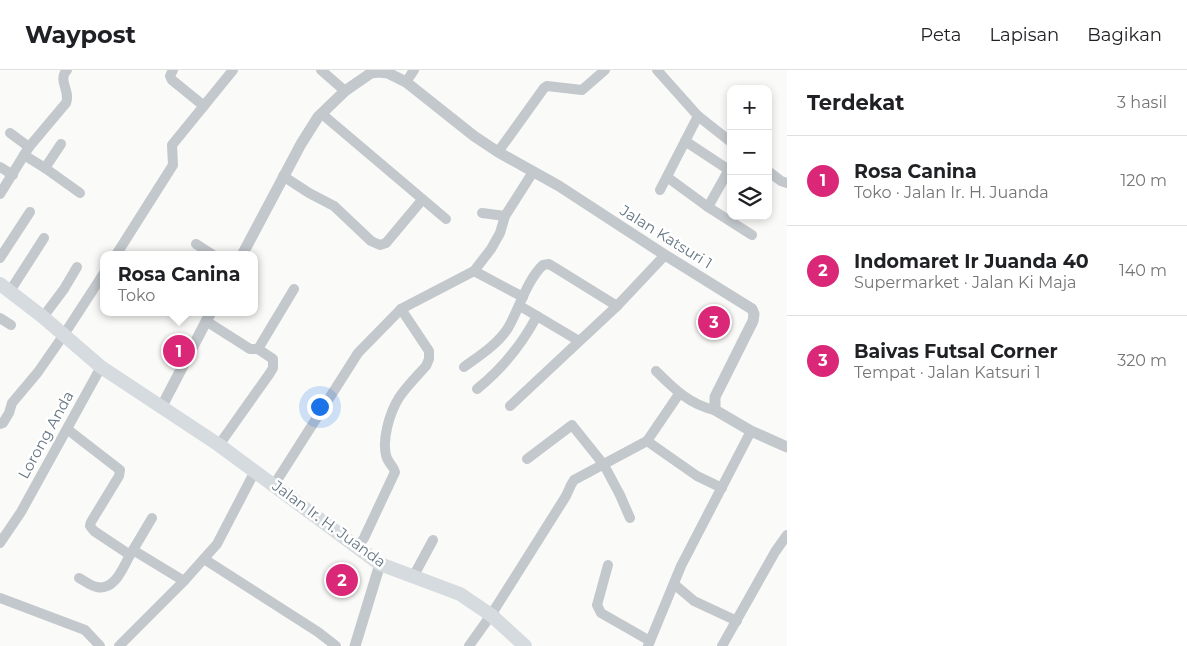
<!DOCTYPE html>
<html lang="id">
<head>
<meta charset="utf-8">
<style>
  body { margin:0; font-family:Montserrat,sans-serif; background:#f2f2f2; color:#202124 }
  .controls { position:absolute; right:15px; top:15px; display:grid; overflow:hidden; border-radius:10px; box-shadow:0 2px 8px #0003 }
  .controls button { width:45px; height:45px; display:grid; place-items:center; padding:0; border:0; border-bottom:1px solid #e0e0e0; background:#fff; color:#202124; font:25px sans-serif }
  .you { position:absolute; left:319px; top:336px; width:18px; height:18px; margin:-12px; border:4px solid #fff; border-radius:50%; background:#1a73e8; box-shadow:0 0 0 8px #1a73e833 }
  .badge { display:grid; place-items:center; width:32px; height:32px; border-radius:50%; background:#db2777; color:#fff; font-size:16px; font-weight:700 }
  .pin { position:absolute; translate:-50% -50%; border:2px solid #fff; box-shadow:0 1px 5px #0006 }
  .popup { position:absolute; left:100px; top:181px; width:158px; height:65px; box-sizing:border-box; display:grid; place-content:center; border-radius:10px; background:#fff; filter:drop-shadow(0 1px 4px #0005); font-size:16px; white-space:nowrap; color:#757577 }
  .popup b { font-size:19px; color:#202124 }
  .popup::after { content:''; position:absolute; left:50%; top:100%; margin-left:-10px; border:10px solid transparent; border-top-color:#fff }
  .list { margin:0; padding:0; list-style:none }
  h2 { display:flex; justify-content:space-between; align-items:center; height:65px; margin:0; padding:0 20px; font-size:21px }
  h2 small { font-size:16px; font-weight:400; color:#757577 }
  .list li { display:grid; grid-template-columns:32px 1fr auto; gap:15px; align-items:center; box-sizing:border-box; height:90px; padding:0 20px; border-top:1px solid #e0e0e0 }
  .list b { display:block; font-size:19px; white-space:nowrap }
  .list p { margin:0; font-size:16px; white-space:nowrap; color:#757577 }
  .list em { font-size:16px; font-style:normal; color:#757577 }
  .icon { flex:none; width:28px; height:28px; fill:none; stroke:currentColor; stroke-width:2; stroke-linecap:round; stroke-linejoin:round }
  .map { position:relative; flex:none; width:787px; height:576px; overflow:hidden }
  header { display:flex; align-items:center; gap:30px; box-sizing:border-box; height:70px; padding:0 25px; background:#fff; border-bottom:1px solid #e0e0e0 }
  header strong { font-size:24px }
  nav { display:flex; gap:28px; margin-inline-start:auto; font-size:18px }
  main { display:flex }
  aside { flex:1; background:#fff }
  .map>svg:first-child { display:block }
</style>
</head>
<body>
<header>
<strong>Waypost</strong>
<nav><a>Peta</a><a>Lapisan</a><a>Bagikan</a></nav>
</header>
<main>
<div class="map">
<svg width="787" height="576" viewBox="0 0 787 576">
  <rect width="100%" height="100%" fill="#fafaf8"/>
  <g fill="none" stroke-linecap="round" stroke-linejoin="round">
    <g stroke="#c3c8cc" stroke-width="10">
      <path d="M173 0 170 6 172 10 204 36"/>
      <path d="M321 0 345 21"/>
      <path d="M657 0 698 46 731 72"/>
      <path d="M406 12 414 0"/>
      <path d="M322 44 446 149"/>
      <path d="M10 63 29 77"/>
      <path d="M685 71 729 100"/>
      <path d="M498 82 544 18 547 16 582 20 605 0"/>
      <path d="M24 85 45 98 61 74"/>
      <path d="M731 96 708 137 752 165"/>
      <path d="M0 97 13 105"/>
      <path d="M45 98 80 123"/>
      <path d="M768 101 781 111 787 113"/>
      <path d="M283 106 309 123 334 136 371 171 380 175 386 173 422 130"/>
      <path d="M667 107 708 137"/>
      <path d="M660 120 698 46"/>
      <path d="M0 124 29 77 66 33C71 21 57 10 67 0"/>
      <path d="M482 143 505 146"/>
      <path d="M196 174 213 185"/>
      <path d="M116 185 173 95 172 75 233 0"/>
      <path d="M0 188 30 142"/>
      <path d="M474 201 523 227"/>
      <path d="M10 221 44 168"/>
      <path d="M537 246 579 271"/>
      <path d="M43 247 64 219 77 197"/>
      <path d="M0 248 11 255"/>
      <path d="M206 251 250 279H258L273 289V298L270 303 219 375"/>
      <path d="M258 279 294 219"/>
      <path d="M464 297C479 286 498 274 508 258 519 239 527 210 543 195L549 194 554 197 617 236"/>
      <path d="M656 301C673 318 690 335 715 340"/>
      <path d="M477 319C501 300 522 274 537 246L520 236"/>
      <path d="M510 336 617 236 665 185"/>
      <path d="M0 354 3 353 9 343 12 333 38 302 63 266 104 203"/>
      <path d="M67 359 120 400 119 406 91 452 90 456 94 461 130 485 152 448"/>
      <path d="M647 371 697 406 722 418"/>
      <path d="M527 389 572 355 604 395 620 425 630 448"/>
      <path d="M274 415 358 283 401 239 474 201 491 179 500 163 505 146 533 102"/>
      <path d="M0 473 21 442 101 297"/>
      <path d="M357 478 364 468 395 402C393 395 387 392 386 385 384 377 385 367 387 358 394 328 405 319 426 296L429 289V281L401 239"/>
      <path d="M133 480 184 511"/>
      <path d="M204 489 318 562 336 576"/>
      <path d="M608 495 597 535 601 543 650 571"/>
      <path d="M413 507 433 470"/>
      <path d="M79 508C85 511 91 516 97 517 115 521 123 497 130 485"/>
      <path d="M674 514 694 531 737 551"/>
      <path d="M0 528 85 560 100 576"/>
      <path d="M119 576 184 511 217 474 255 401"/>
      <path d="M469 576 491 545 566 426 571 415 574 410 647 371 679 324"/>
      <path d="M648 576 681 496 751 361"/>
      <path d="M722 576 775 482 787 465"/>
    </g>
    <g stroke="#c3c8cc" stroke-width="11">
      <path d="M242 185 301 74 318 47 345 21 371 3 379 2 388 3 406 12 474 66 498 82 559 116 665 185 752 239 754 244 753 251 715 327V340L751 361 787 377"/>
      <path d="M161 338 211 242"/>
      <path d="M355 576 380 494"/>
    </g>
    <path stroke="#d6dbdf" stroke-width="14" d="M0 214 43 247 101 297 219 375 380 494 460 524 491 545 525 576"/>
  </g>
  <g text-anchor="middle" stroke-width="5" stroke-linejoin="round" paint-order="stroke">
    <g font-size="15" fill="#657683" stroke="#fff">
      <text transform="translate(666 167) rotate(32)" y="5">Jalan Katsuri 1</text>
      <text transform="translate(46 365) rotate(-61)" y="5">Lorong Anda</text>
      <text transform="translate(329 454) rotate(36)" y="5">Jalan Ir. H. Juanda</text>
    </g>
  </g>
</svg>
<div class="controls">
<button>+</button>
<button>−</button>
<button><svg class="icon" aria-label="layers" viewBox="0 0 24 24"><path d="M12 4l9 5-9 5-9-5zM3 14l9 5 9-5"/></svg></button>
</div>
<div class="you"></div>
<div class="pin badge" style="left:179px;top:281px">1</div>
<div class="popup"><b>Rosa Canina</b>Toko</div>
<div class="pin badge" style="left:342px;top:510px">2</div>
<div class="pin badge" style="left:714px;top:252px">3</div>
</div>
<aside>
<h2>Terdekat<small>3 hasil</small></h2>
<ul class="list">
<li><span class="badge">1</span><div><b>Rosa Canina</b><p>Toko · Jalan Ir. H. Juanda</p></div><em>120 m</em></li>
<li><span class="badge">2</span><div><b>Indomaret Ir Juanda 40</b><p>Supermarket · Jalan Ki Maja</p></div><em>140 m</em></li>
<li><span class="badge">3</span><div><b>Baivas Futsal Corner</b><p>Tempat · Jalan Katsuri 1</p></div><em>320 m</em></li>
</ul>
</aside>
</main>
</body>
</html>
